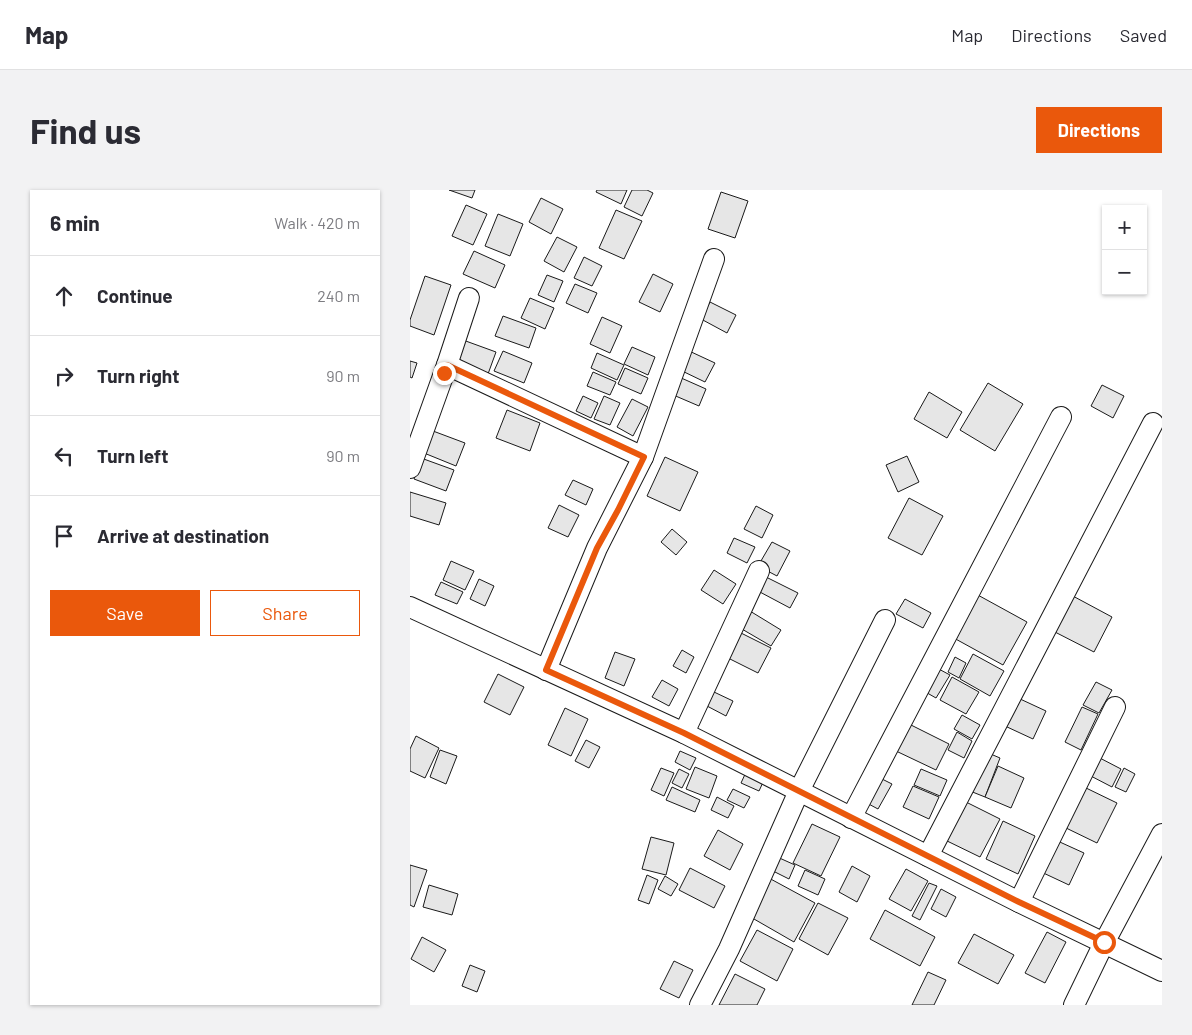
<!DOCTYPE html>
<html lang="en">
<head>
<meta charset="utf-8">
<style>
  body { margin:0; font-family:Barlow,sans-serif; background:#f2f2f3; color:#2b2b33 }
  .controls { position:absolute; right:15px; top:15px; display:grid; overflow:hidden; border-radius:0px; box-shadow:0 1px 4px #0004 }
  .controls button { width:45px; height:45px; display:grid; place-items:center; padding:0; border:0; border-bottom:1px solid #e1e1e2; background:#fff; color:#2b2b33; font:25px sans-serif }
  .stop { position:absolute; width:15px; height:15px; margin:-11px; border:4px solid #ea580c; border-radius:50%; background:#fff }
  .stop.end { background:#ea580c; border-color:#fff; box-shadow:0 1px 5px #0008 }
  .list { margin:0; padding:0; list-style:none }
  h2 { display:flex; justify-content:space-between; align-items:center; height:65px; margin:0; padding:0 20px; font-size:21px }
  h2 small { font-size:16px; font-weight:400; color:#7c7c81 }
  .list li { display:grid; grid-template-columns:32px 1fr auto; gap:15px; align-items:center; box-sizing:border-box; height:80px; padding:0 20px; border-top:1px solid #e1e1e2 }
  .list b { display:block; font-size:19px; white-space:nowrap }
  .list em { font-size:16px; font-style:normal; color:#7c7c81 }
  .actions { display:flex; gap:10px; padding:15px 20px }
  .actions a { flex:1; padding:11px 0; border:1px solid #ea580c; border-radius:0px; text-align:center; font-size:18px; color:#ea580c }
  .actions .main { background:#ea580c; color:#fff }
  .icon { flex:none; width:28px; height:28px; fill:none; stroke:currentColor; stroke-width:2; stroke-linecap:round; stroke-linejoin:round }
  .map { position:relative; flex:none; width:752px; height:815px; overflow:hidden; border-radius:0px }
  header { display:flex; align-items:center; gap:30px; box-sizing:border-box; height:70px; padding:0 25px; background:#fff; border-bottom:1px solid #e1e1e2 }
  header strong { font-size:24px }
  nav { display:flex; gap:28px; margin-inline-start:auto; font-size:18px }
  .intro { display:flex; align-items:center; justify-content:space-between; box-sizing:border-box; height:120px; padding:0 30px }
  h1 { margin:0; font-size:35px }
  .button { padding:12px 22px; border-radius:0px; background:#ea580c; color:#fff; font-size:18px; font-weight:700 }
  main { display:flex; gap:30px; padding:0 30px }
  aside { flex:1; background:#fff; border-radius:0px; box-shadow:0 1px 4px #0004 }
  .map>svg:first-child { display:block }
</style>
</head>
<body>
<header>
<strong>Map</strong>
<nav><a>Map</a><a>Directions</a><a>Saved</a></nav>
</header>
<div class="intro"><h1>Find us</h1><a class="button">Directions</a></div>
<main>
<aside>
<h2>6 min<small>Walk · 420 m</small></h2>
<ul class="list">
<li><svg class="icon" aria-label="ahead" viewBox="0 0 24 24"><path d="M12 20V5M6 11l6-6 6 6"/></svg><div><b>Continue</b></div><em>240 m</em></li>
<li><svg class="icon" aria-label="right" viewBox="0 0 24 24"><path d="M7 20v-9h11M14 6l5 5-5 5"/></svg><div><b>Turn right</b></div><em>90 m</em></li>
<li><svg class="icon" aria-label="left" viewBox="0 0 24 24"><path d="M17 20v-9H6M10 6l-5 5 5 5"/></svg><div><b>Turn left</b></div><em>90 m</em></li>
<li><svg class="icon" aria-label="arrive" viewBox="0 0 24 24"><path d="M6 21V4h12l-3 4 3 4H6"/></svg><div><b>Arrive at destination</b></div></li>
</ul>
<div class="actions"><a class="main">Save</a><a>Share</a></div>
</aside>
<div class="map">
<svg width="752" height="815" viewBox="0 0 752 815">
  <rect width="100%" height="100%" fill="#fff"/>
  <g fill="#e6e6e6" stroke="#1a1a1a">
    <path d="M39 0H65L62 8Z"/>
    <path d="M187 0H217L211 14 186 2Z"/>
    <path d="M222 0H237L243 3 232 26 214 17Z"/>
    <path d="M311 2 338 11 325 48 298 39Z"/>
    <path d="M131 8 153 19 141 44 119 32Z"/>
    <path d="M56 15 77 24 63 55 42 46Z"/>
    <path d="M206 20 232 31 214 69 189 58Z"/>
    <path d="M88 24 113 34 100 66 75 56Z"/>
    <path d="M147 47 167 57 154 82 134 71Z"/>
    <path d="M64 61 95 75 85 98 53 84Z"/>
    <path d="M174 67 192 76 182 96 164 88Z"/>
    <path d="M243 84 263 94 250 122 229 112Z"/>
    <path d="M137 85 153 91 144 112 128 105Z"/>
    <path d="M15 86 41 95 24 145 0 136V130Z"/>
    <path d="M165 94 187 103 178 123 156 113Z"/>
    <path d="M120 108 144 118 135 139 111 128Z"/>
    <path d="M300 112 326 125 317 143 291 129Z"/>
    <path d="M93 126 126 138 119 158 85 146Z"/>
    <path d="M192 127 212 136 200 163 180 154Z"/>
    <path d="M53 150 86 162 78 184 45 172Z"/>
    <path d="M222 157 245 167 238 185 214 174Z"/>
    <path d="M277 160 305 173 295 192 268 179Z"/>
    <path d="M93 161 122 173 114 193 84 181Z"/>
    <path d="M187 163 214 175 207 190 181 178Z"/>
    <path d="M0 171 7 173 2 188 0 187Z"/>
    <path d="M215 178 238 188 231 204 208 194Z"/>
    <path d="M183 182 206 192 200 205 177 196Z"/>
    <path d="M269 187 296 199 289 216 261 204Z"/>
    <path d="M578 193 613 214 585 261 550 240Z"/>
    <path d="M692 195 714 206 703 228 681 216Z"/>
    <path d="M519 202 552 222 537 248 504 229Z"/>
    <path d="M173 206 188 213 181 228 166 221Z"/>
    <path d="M194 206 210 213 200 235 184 229Z"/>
    <path d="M222 209 238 217 223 246 207 237Z"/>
    <path d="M97 220 130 233 120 261 86 248Z"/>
    <path d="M23 241 55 253 46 276 14 263Z"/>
    <path d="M497 266 509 292 488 302 476 275Z"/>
    <path d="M255 267 288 282 270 321 237 306Z"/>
    <path d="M11 268 44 280 36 301 4 289Z"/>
    <path d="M163 290 183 299 176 315 155 305Z"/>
    <path d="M0 302 36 313 29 335 0 326Z"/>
    <path d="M499 308 533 326 512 365 478 348Z"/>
    <path d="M149 315 169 325 158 347 138 338Z"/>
    <path d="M346 316 363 325 352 348 334 339Z"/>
    <path d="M262 339 277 352 266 365 251 352Z"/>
    <path d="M324 348 345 357 337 373 317 363Z"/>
    <path d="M362 352 380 361 367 386 348 376Z"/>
    <path d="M41 371 64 381 55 400 33 390Z"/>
    <path d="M304 380 326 394 313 414 291 400Z"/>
    <path d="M356 387 388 403 380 418 348 401Z"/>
    <path d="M69 389 84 396 75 416 60 409Z"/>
    <path d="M31 392 53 402 47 414 25 405Z"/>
    <path d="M566 404 617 432 593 475 542 447Z"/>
    <path d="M661 405 702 427 684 462 643 441Z"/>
    <path d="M495 409 521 423 513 438 486 424Z"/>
    <path d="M335 418 371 440 361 456 325 435Z"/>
    <path d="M327 441 361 458 348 483 314 466Z"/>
    <path d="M272 460 284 467 276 483 263 476Z"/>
    <path d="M205 462 225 469 214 496 195 488Z"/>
    <path d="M563 464 594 481 580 506 550 489Z"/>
    <path d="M545 467 556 473 549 488 538 482Z"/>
    <path d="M525 477 540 485 526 508 512 500Z"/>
    <path d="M88 484 114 497 100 525 74 512Z"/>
    <path d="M542 487 569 502 556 524 530 510Z"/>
    <path d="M252 490 268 499 259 516 242 507Z"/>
    <path d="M686 492 702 500 689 523 673 515Z"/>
    <path d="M304 502 323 511 316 526 297 516Z"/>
    <path d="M608 508 636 521 623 549 595 536Z"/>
    <path d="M672 517 688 524 671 560 655 552Z"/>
    <path d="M155 518 178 529 161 566 138 555Z"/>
    <path d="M552 525 570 535 562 549 544 539Z"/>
    <path d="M499 534 539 554 526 580 486 561Z"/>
    <path d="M547 542 562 551 554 568 538 560Z"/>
    <path d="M6 546 29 558 15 588 0 581V559Z"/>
    <path d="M176 550 190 557 179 578 165 571Z"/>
    <path d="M30 560 47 566 36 594 20 587Z"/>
    <path d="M270 561 286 568 280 580 265 572Z"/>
    <path d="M576 562 590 568 575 607 560 601Z"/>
    <path d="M686 566 711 579 702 597 677 584Z"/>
    <path d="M588 576 614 588 601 618 575 607Z"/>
    <path d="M285 577 307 586 299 608 276 599Z"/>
    <path d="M251 578 264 583 254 606 241 600Z"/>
    <path d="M714 578 725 584 716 602 705 597Z"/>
    <path d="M269 579 279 584 272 598 262 593Z"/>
    <path d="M511 579 537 590 530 606 504 595Z"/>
    <path d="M337 580 355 588 349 601 331 593Z"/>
    <path d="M466 586 482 594 468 619 453 611Z"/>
    <path d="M503 596 529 607 519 629 493 617Z"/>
    <path d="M262 597 290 610 285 622 256 610Z"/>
    <path d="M674 597 707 613 687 653 654 637Z"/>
    <path d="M323 599 340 607 334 618 317 610Z"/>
    <path d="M307 607 324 616 318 628 301 620Z"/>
    <path d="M552 610 590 629 570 667 533 649Z"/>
    <path d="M593 631 625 646 608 684 576 669Z"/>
    <path d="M402 634 430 647 411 686 383 673Z"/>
    <path d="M308 640 333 654 320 680 294 666Z"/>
    <path d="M241 647 264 653 256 685 232 679Z"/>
    <path d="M641 648 674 663 659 695 627 680Z"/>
    <path d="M365 666 385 675 379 689 359 679Z"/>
    <path d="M0 675 17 680 4 717 0 715Z"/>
    <path d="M442 676 460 686 447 712 429 702Z"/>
    <path d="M280 678 315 696 304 718 269 700Z"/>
    <path d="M496 679 518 691 501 721 479 709Z"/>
    <path d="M395 680 415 689 408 705 388 696Z"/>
    <path d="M237 685 248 690 239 714 228 710Z"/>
    <path d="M255 686 268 694 261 706 248 699Z"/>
    <path d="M357 687 405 713 384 752 337 725Z"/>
    <path d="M519 693 527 696 510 730 502 726Z"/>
    <path d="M19 695 48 704 42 725 13 717Z"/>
    <path d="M531 699 546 707 536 727 521 719Z"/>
    <path d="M408 713 438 728 418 765 389 749Z"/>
    <path d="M475 720 525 747 510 776 460 749Z"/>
    <path d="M347 740 383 759 367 791 330 771Z"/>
    <path d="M637 742 656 752 635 793 615 783Z"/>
    <path d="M564 744 604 765 588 794 548 773Z"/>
    <path d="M12 747 36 760 24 782 1 769Z"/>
    <path d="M264 771 283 780 269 808 250 799Z"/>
    <path d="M60 775 75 781 67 802 52 796Z"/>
    <path d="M518 782 536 790 524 815H502Z"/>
    <path d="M325 784 355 799 347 815H309Z"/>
  </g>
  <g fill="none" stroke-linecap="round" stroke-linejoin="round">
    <defs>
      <g id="minor">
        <path d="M37 175 59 108"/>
        <path d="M0 278 37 175 233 267"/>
        <path d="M0 417 274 543 609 712 752 781"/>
        <path d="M136 480 187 358 233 267 304 69"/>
        <path d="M274 543 349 381"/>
        <path d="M441 628 651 227"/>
        <path d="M518 666 743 233"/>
        <path d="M609 712 705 517"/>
        <path d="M290 815 319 759 389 601 475 430"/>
        <path d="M664 815 694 753 752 644"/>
      </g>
    </defs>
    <use href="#minor" stroke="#1a1a1a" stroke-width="22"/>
    <use href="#minor" stroke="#fff" stroke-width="20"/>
  </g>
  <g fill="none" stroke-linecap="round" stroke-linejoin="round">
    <path stroke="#ea580c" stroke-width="6" d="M34 183 37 175 234 267 208 320 187 358 136 480 274 543 609 712 694 752"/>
  </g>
</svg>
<div class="controls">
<button>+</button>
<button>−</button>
</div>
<div class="stop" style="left:694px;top:752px"></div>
<div class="stop end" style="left:34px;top:183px"></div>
</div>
</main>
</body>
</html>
